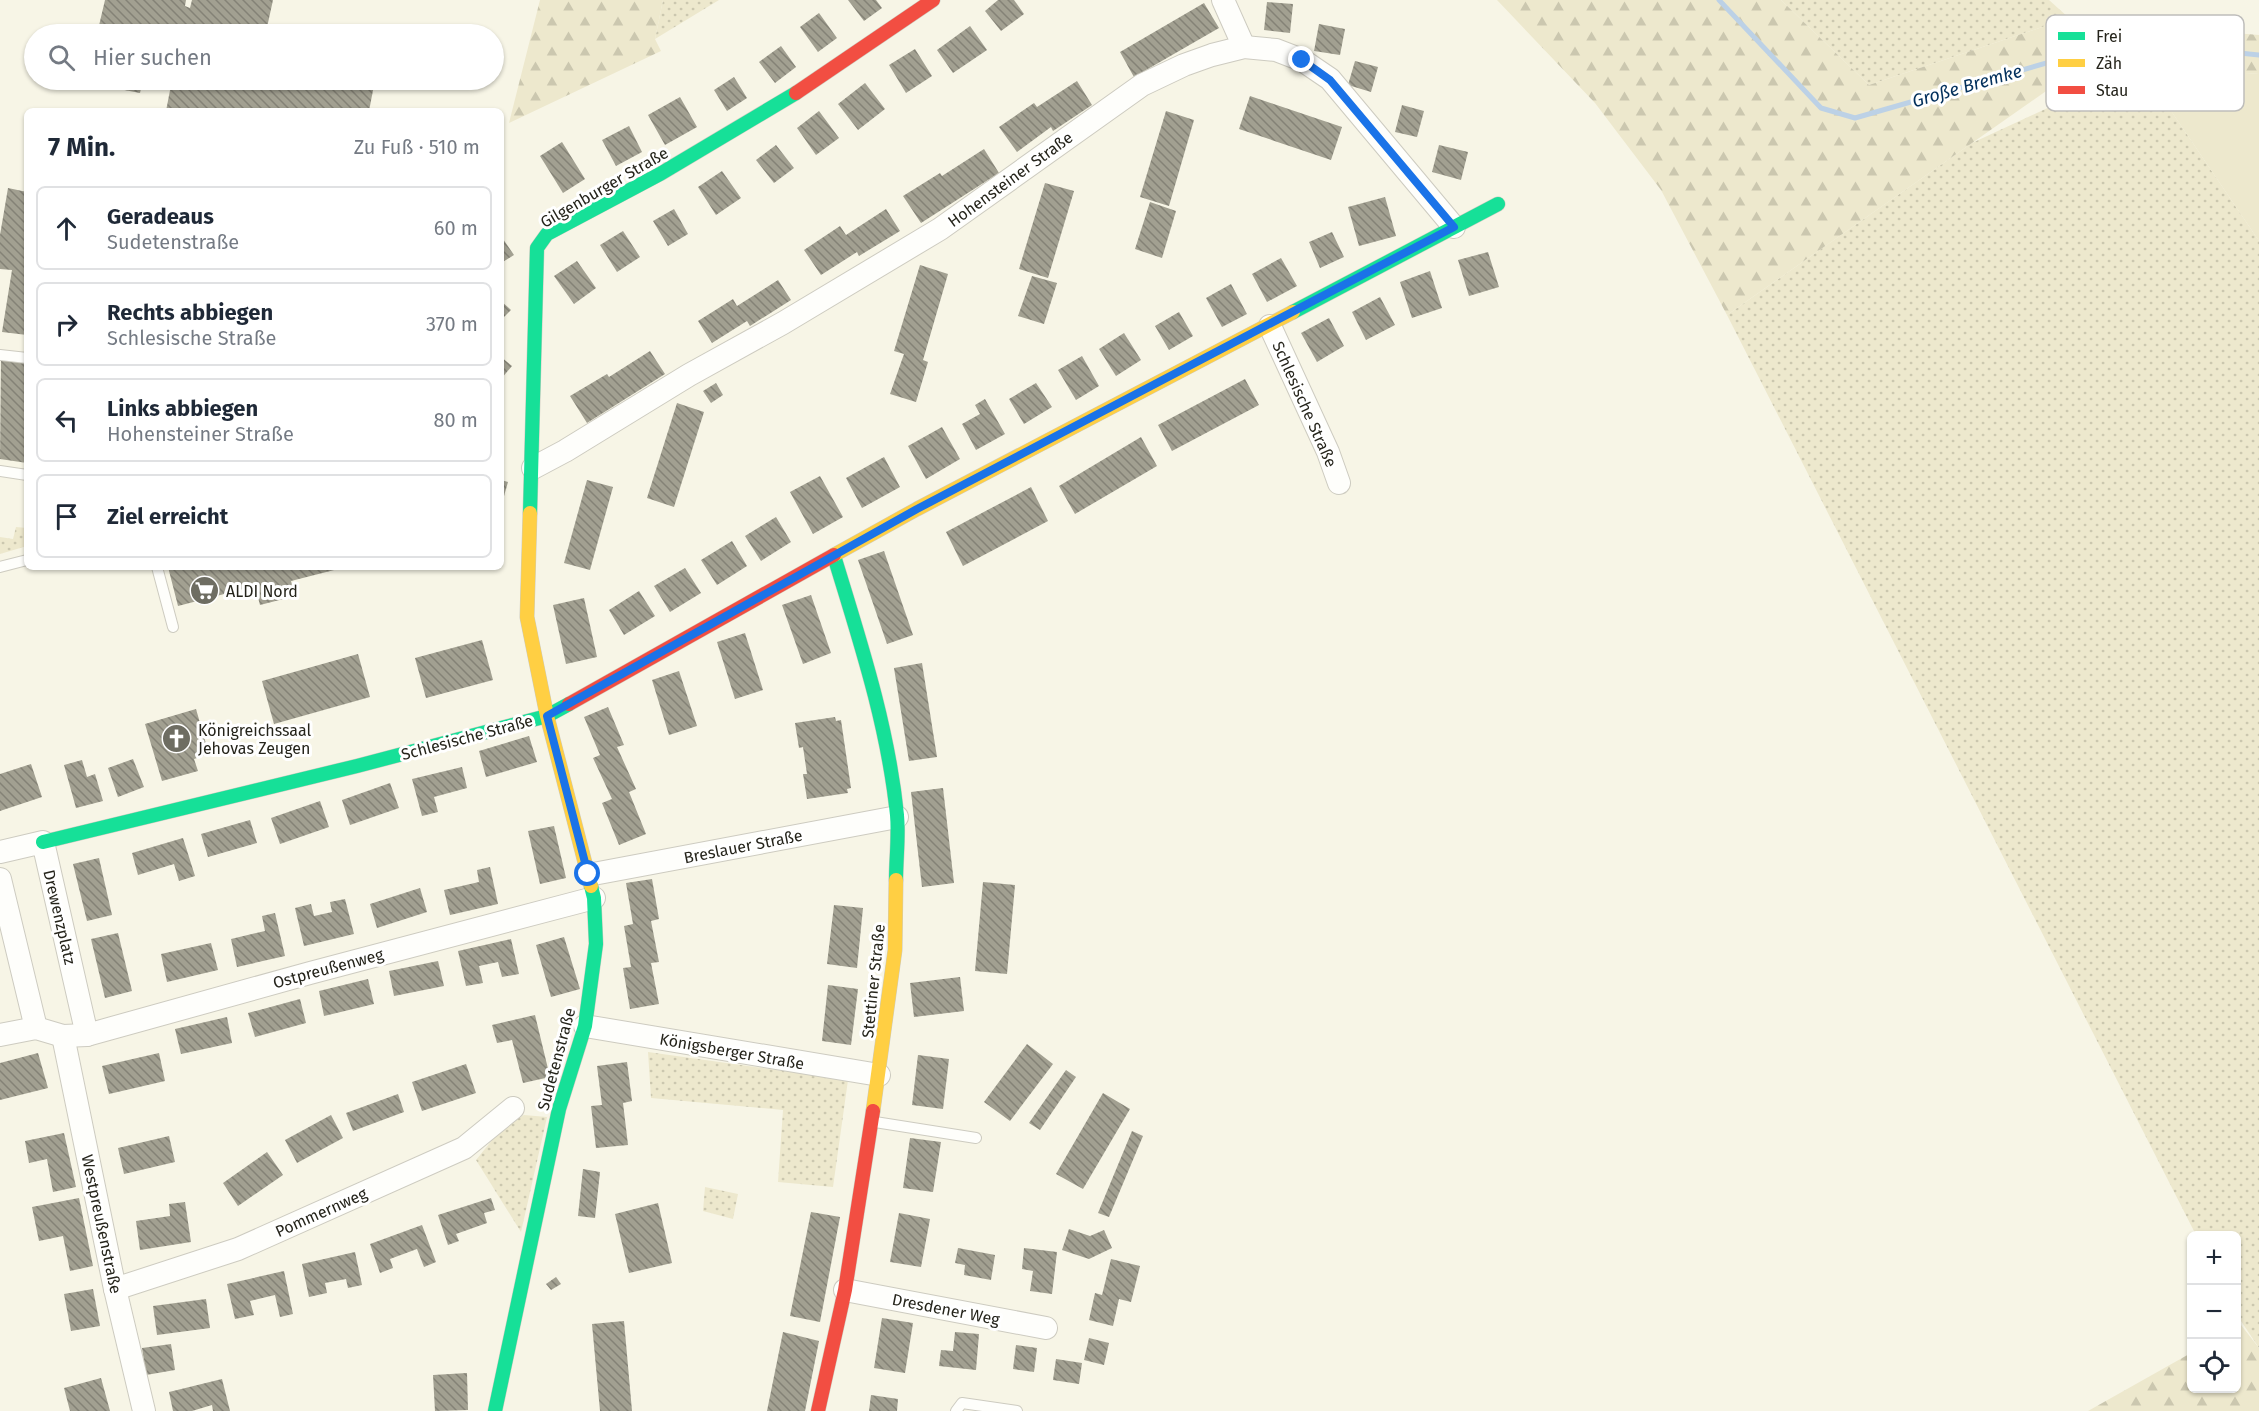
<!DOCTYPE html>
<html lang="de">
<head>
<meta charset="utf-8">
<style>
  body { margin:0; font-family:"Fira Sans",sans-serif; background:#f6f6f7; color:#1f2937 }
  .controls { position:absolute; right:18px; bottom:18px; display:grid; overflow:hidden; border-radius:9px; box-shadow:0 2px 4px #0004 }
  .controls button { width:54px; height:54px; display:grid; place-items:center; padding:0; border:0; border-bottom:2px solid #e0e1e3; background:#fff; color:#1f2937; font:30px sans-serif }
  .stop { position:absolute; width:18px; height:18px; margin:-14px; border:4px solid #1a73e8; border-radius:50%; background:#fff }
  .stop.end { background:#1a73e8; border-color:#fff; box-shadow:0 2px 6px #0008 }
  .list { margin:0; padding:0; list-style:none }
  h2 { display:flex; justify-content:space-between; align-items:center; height:78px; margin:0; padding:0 24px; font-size:26px }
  h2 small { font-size:20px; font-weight:400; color:#747a83 }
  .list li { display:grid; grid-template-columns:39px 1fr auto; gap:18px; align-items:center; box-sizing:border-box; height:84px; margin:0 12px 12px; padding:0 12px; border:2px solid #e0e1e3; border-radius:9px }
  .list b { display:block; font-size:22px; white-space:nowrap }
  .list p { margin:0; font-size:20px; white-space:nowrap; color:#747a83 }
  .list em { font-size:20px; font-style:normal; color:#747a83 }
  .icon { flex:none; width:33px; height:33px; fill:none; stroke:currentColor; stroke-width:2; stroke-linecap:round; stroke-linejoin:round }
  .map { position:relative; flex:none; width:2259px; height:1411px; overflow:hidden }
  .search { position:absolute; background:#fff; box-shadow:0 2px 4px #0004; left:24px; top:24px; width:480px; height:66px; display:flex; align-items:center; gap:15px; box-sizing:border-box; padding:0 21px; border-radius:33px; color:#747a83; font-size:22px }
  .panel { position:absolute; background:#fff; box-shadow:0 2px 4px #0004; left:24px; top:108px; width:480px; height:462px; border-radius:9px }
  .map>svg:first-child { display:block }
</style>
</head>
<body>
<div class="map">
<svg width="2259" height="1411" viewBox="0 0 2259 1411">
  <defs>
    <pattern id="grass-dots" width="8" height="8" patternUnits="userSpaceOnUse" patternTransform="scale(1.5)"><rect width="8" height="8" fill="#ede8cd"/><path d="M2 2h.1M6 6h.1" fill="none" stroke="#cbc7af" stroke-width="1.8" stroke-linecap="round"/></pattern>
    <pattern id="forest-firs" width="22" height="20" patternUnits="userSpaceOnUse" patternTransform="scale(1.5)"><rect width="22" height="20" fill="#ede8cd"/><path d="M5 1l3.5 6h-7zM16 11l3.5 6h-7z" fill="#cbc7af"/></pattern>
    <pattern id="building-back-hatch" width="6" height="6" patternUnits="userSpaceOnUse" patternTransform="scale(1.5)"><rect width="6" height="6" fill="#a2a091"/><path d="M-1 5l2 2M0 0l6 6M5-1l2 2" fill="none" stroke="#848276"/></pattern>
  </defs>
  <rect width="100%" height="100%" fill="#f7f5e6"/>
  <g fill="url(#grass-dots)">
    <path d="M663 0H719L655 39Z"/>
    <path d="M1781 0H2049L2069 18 1869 85Z"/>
    <path d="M2140 65 2259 241V1348L2237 1315 2236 1236 2196 1235 1727 315 1972 143Z"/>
    <path d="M16 527 27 528V546L0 554V537L13 539Z"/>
    <path d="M648 1052 848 1080 833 1187 778 1182 783 1110 651 1098Z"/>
    <path d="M524 1115 547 1117 521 1232 476 1160 501 1129Z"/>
    <path d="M705 1187 738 1194 733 1219 703 1211Z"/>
  </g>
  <g fill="url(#forest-firs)">
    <path d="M540 0H663L655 39 661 51 509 123Z"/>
    <path d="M1497 0H1781L1869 85 2069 18 2106 49 1727 315 1661 190 1595 103Z"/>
    <path d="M2102 22 2259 35V74L2140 65Z"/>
    <path d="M2241 1325 2259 1348V1411H2088L2191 1353 2192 1388H2236L2237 1327Z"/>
  </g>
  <path fill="#ede8cd" d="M2140 65 2259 74V241Z"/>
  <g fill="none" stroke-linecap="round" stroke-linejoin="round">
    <path stroke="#bcd1e6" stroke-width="5" d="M1719 0 1821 108 1855 118 2123 41 2259 55"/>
  </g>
  <g fill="url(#building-back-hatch)">
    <path d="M105 0H186L185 6 190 8 192 0H273L266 32 271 34H97Z"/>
    <path d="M848 0H876L882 8 864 21Z"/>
    <path d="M998 0H1014L1024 14 1001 31 985 11Z"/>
    <path d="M1267 2 1293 4 1290 33 1264 30Z"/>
    <path d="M1204 3 1219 28 1134 77 1120 52Z"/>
    <path d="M819 13 837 38 818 52 800 27Z"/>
    <path d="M1319 24 1345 29 1340 55 1314 51Z"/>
    <path d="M970 26 987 50 953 73 937 50Z"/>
    <path d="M781 46 796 67 775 83 759 62Z"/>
    <path d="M915 49 932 76 906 93 889 65Z"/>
    <path d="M1355 61 1378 67 1371 92 1348 85Z"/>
    <path d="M734 77 747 98 727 111 714 90Z"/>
    <path d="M116 80H143L140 93 114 88Z"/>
    <path d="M172 80H375L369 111H166Z"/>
    <path d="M1077 81 1092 105 1053 131 1051 127 1017 152 999 127 1034 103 1037 107Z"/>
    <path d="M865 83 885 109 858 130 838 104Z"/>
    <path d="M1250 96 1342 127 1331 160 1239 129Z"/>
    <path d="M680 97 697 127 665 145 648 115Z"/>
    <path d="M1402 105 1424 111 1417 137 1395 132Z"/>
    <path d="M819 111 839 138 816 155 797 128Z"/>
    <path d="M1166 111 1194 120 1169 206 1140 197Z"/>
    <path d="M629 126 642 152 616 166 602 140Z"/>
    <path d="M562 142 585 179 563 193 540 156Z"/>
    <path d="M776 145 794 168 774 183 756 160Z"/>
    <path d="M1439 145 1468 152 1461 180 1432 172Z"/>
    <path d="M984 149 999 173 921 223 903 196 940 173 942 176Z"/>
    <path d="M722 171 741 198 716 215 698 187Z"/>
    <path d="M1045 183 1074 191 1048 278 1019 269Z"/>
    <path d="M8 188 27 192V335L2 332 12 270 0 269V235Z"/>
    <path d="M1385 197 1396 236 1359 246 1348 207Z"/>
    <path d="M1150 202 1176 211 1162 258 1135 249Z"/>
    <path d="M674 209 688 234 668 246 653 221Z"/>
    <path d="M886 209 900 231 859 256 857 252 821 275 804 250 840 226 846 235Z"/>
    <path d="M623 231 640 257 617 272 600 245Z"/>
    <path d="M1332 232 1344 257 1320 268 1309 242Z"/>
    <path d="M501 236 514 255 501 263Z"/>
    <path d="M1488 252 1499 287 1469 296 1458 260Z"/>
    <path d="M1281 258 1297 286 1267 302 1252 274Z"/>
    <path d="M577 261 596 288 574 304 554 276Z"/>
    <path d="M920 265 948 274 923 360 928 362 916 402 890 394 904 354 894 351Z"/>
    <path d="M1430 271 1442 308 1412 318 1400 282Z"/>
    <path d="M1032 276 1057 283 1044 324 1018 316Z"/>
    <path d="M778 280 791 300 750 326 747 321 712 343 698 321 733 299 737 306Z"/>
    <path d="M1231 284 1247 314 1222 327 1206 298Z"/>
    <path d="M1380 297 1395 325 1366 340 1352 312Z"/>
    <path d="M501 301 511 310 501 320Z"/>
    <path d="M1179 312 1193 336 1169 350 1155 326Z"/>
    <path d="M1329 318 1344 346 1317 362 1301 333Z"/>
    <path d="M1124 333 1141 360 1116 376 1099 349Z"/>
    <path d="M650 351 665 374 587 423 570 396 607 374 609 377Z"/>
    <path d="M1082 356 1099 386 1076 400 1058 370Z"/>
    <path d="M501 357 512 366 501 379Z"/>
    <path d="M1 360 27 363V463L0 459Z"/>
    <path d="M1245 379 1259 405 1172 451 1158 425Z"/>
    <path d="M716 383 723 395 711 403 703 391Z"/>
    <path d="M1036 383 1052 407 1024 424 1009 399Z"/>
    <path d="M985 399 1005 434 976 450 962 424 980 414 975 405Z"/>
    <path d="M677 403 704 412 674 507 647 498Z"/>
    <path d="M942 427 960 459 926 479 908 446Z"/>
    <path d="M1141 437 1157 466 1075 514 1059 486Z"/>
    <path d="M884 457 900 487 862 508 846 478Z"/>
    <path d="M820 476 843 517 813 534 790 492Z"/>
    <path d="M501 480 508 482 502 503H501Z"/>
    <path d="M587 480 613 487 590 570 564 563Z"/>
    <path d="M1031 487 1048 521 963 566 946 532Z"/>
    <path d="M776 517 791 542 761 561 745 536Z"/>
    <path d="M732 541 747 566 717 585 701 560Z"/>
    <path d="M884 551 913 635 887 644 858 560Z"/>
    <path d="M168 567H342V568L291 581 295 596 260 605 255 586 178 606Z"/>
    <path d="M685 568 701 593 670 612 654 586Z"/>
    <path d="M639 591 655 616 624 635 609 610Z"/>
    <path d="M811 595 831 653 803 664 782 605Z"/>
    <path d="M584 598 597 657 566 664 553 605Z"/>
    <path d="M745 633 763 690 735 699 717 642Z"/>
    <path d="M482 640 493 680 426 698 415 658Z"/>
    <path d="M358 654 370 697 274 724 262 681Z"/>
    <path d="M922 663 937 757 909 761 894 668Z"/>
    <path d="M679 671 697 726 669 735 652 680Z"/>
    <path d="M608 707 624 745 617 747 636 789 629 792 646 834 619 845 602 803 612 799 593 758 600 755 584 717Z"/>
    <path d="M196 709 209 754 194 759 198 771 162 781 145 724Z"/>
    <path d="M835 717 836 721 841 720 851 788 847 789 848 793 807 799 803 774H807L803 747 799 748 795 723Z"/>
    <path d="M529 736 537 762 486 777 479 751Z"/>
    <path d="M133 759 144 787 118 797 108 768Z"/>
    <path d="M82 760 87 777 95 774 103 801 76 808 64 765Z"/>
    <path d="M31 764 42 797 0 811V774Z"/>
    <path d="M462 767 467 788 434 797 438 812 422 816 412 779Z"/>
    <path d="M390 783 399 808 350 825 342 800Z"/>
    <path d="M943 788 954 883 922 887 911 792Z"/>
    <path d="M320 801 329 827 280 844 271 818Z"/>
    <path d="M250 820 257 843 208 857 201 834Z"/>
    <path d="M554 826 566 878 540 884 528 831Z"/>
    <path d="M183 838 195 876 179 881 174 864 138 875 132 853Z"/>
    <path d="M99 858 112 915 87 921 73 864Z"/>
    <path d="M490 867 498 904 450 915 444 890 479 882 477 870Z"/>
    <path d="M652 879 659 919 651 921 659 962 651 963 659 1004 630 1009 623 968 631 967 624 926 633 924 626 883Z"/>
    <path d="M983 882 1015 885 1007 974 975 971Z"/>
    <path d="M420 888 427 912 377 928 370 904Z"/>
    <path d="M345 899 354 934 304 946 295 908 311 904 314 916 332 912 330 902Z"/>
    <path d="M834 905 863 908 857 968 827 964Z"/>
    <path d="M275 913 285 956 237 967 231 939 265 931 262 916Z"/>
    <path d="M118 933 132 991 105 998 91 939Z"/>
    <path d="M564 937 580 989 551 997 536 945Z"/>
    <path d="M511 939 519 974 502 977 498 962 479 966 483 983 466 986 458 951Z"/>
    <path d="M211 943 218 970 167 982 161 954Z"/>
    <path d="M438 961 444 986 394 996 389 971Z"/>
    <path d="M960 977 964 1011 914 1017 910 983Z"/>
    <path d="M368 979 374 1004 324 1016 319 991Z"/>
    <path d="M828 985 858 989 851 1045 822 1041Z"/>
    <path d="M300 999 306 1023 255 1037 248 1013Z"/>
    <path d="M535 1015 550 1077 523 1083 512 1040 497 1043 492 1025Z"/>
    <path d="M227 1017 232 1043 181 1054 175 1029Z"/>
    <path d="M1027 1044 1053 1064 1010 1121 984 1102Z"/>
    <path d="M38 1053 48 1088 0 1100V1063Z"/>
    <path d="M159 1053 165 1081 109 1094 102 1066Z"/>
    <path d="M918 1055 949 1059 943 1109 912 1105Z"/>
    <path d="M627 1062 632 1101 623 1103 628 1145 596 1148 591 1106 602 1105 597 1066Z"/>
    <path d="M466 1064 476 1093 422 1111 412 1082Z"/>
    <path d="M1066 1070 1076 1077 1040 1130 1029 1123Z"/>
    <path d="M1103 1093 1130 1109 1083 1189 1056 1174Z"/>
    <path d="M398 1094 404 1112 353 1131 346 1113Z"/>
    <path d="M331 1115 343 1138 297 1163 285 1140Z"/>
    <path d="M1132 1131 1143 1136 1109 1217 1098 1213Z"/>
    <path d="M64 1133 76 1187 53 1192 47 1159 29 1163 25 1141Z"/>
    <path d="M169 1136 175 1162 124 1174 118 1148Z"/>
    <path d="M910 1138 941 1142 933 1192 903 1188Z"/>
    <path d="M267 1152 283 1175 238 1206 223 1183Z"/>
    <path d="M583 1169 600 1172 595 1218 578 1216Z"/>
    <path d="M79 1198 93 1266 70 1271 63 1236 39 1241 32 1207Z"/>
    <path d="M491 1198 495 1210 484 1213 487 1223 456 1234 459 1241 448 1245 438 1215Z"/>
    <path d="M185 1202 191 1242 140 1250 136 1221 170 1216 169 1204Z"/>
    <path d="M658 1203 672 1263 629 1273 615 1214Z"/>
    <path d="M811 1212 840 1217 820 1322 790 1316Z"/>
    <path d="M899 1213 930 1219 921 1267 890 1262Z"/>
    <path d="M422 1225 436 1262 424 1267 417 1249 390 1259 393 1268 380 1273 370 1244Z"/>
    <path d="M1069 1229 1090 1236 1104 1230 1112 1248 1089 1259 1062 1250Z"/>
    <path d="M958 1248 995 1255 991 1280 964 1275 965 1265 955 1263Z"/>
    <path d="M1024 1248 1057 1252 1052 1294 1030 1291 1033 1271 1022 1269Z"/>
    <path d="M355 1252 362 1285 348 1288 346 1279 325 1283 327 1293 309 1297 302 1264Z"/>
    <path d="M1111 1259 1140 1266 1131 1302 1119 1299 1113 1326 1089 1320 1095 1293 1102 1295Z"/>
    <path d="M284 1271 293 1314 280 1317 275 1295 250 1301 254 1315 235 1319 227 1284Z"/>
    <path d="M556 1277 561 1284 551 1290 546 1284Z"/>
    <path d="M93 1289 100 1326 71 1331 64 1294Z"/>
    <path d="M206 1299 210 1328 157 1335 153 1306Z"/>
    <path d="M882 1318 913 1323 905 1373 874 1368Z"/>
    <path d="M624 1321 632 1411H600L592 1324Z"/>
    <path d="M783 1332 819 1341 805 1411H767Z"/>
    <path d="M955 1332 979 1334 976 1370 939 1366 941 1350 953 1351Z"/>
    <path d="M1089 1338 1109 1343 1104 1365 1084 1360Z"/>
    <path d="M171 1344 175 1370 146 1375 142 1348Z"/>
    <path d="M1016 1345 1037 1348 1034 1372 1013 1369Z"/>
    <path d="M1056 1359 1082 1363 1079 1384 1053 1380Z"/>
    <path d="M467 1373 468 1410 435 1411 433 1375Z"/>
    <path d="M101 1378 110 1411H70L64 1388Z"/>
    <path d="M222 1379 230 1411H213L212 1405 192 1411H173L169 1392Z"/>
    <path d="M871 1395 898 1399 897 1411H869Z"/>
  </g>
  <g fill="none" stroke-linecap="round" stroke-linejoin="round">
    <defs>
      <g id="lane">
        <path d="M0 355 27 358"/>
        <path d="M0 471 27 475"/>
        <path d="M0 567 27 560"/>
        <path d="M157 567 173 627"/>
        <path d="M875 1122 976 1138"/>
        <path d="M956 1411 962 1403 1017 1411"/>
      </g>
      <g id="street">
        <path d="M1223 0 1244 47"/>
        <path d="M1270 326 1328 452 1339 483"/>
        <path d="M533 468 565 451 689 375 783 323 940 229 1142 85 1184 65 1212 55 1244 47 1276 50 1302 60 1330 79 1454 227"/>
        <path d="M0 852 43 842 87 1035"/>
        <path d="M588 875 897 817"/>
        <path d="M0 879 36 1028"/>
        <path d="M585 1026 879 1075"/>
        <path d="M0 1035 36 1028 63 1036 87 1035 310 973 594 898"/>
        <path d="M63 1036 115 1289 144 1411"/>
        <path d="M115 1289 238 1249 464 1148 513 1108"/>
        <path d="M845 1290 1046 1328"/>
      </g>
      <g id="fast">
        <path d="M1293 312 1498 204"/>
        <path d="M530 513 537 248 547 234 660 174 796 93"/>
        <path d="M834 556C860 641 888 726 897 815 899 836 896 859 896 880"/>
        <path d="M43 842 357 766 547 716 569 704"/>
        <path d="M495 1411 559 1109 585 1026 596 944 594 898 591 886"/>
      </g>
      <g id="slow">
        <path d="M530 513 527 617 547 716 591 886"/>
        <path d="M834 555 917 509 1293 312"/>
        <path d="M873 1111 895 950 896 880"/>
      </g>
      <g id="jam">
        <path d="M796 93 933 0"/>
        <path d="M569 704 834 555"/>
        <path d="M818 1411 845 1290 873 1111"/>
      </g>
    </defs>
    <use href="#lane" stroke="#cdcbc0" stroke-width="12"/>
    <use href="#street" stroke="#cdcbc0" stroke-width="24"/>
    <use href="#fast" stroke="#cdcbc0" stroke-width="15"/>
    <use href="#slow" stroke="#cdcbc0" stroke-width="15"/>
    <use href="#jam" stroke="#cdcbc0" stroke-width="15"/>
    <use href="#lane" stroke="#fefefb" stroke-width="10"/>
    <use href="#street" stroke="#fefefb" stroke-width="22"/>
    <use href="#fast" stroke="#16e098" stroke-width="14"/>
    <use href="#slow" stroke="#ffcf43" stroke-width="14"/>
    <use href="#jam" stroke="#f24e42" stroke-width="14"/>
  </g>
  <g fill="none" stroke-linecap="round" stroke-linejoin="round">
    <path stroke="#1a73e8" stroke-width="8" d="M588 874 547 716 917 509 1454 227 1330 80 1302 60"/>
  </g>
  <defs>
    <symbol id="supermarket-disc" viewBox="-11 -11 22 22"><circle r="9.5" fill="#6e6d62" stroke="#fff"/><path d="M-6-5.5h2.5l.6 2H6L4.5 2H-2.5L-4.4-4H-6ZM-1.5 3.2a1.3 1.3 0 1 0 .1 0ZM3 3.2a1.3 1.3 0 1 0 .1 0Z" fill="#fff"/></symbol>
    <symbol id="church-disc" viewBox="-11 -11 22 22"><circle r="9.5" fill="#6e6d62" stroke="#fff"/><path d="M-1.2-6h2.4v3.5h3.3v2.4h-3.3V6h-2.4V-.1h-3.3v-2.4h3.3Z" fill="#fff"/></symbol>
  </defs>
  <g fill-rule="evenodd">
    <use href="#supermarket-disc" x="188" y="574" width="33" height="33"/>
    <use href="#church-disc" x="160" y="722" width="33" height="33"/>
  </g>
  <g text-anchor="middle" stroke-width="6" stroke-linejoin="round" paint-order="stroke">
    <g font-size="16" fill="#25241b" stroke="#fff">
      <text transform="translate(1010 179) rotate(-36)" y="6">Hohensteiner Straße</text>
      <text transform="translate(604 187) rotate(-30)" y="6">Gilgenburger Straße</text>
      <text transform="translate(1305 404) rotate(66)" y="6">Schlesische Straße</text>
      <text transform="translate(467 737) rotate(-15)" y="6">Schlesische Straße</text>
      <text transform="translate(743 846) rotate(-11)" y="6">Breslauer Straße</text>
      <text transform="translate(60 917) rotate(77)" y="6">Drewenzplatz</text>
      <text transform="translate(328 968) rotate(-15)" y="6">Ostpreußenweg</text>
      <text transform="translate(873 981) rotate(-84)" y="6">Stettiner Straße</text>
      <text transform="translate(732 1051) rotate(10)" y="6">Königsberger Straße</text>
      <text transform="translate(556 1059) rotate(-75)" y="6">Sudetenstraße</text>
      <text transform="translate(321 1212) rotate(-24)" y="6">Pommernweg</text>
      <text transform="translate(102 1224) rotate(78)" y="6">Westpreußenstraße</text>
      <text transform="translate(946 1309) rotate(11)" y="6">Dresdener Weg</text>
    </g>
    <g font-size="16" fill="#25241b" stroke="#fff" text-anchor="start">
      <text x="226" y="597">ALDI Nord</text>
      <text x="198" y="736">Königreichssaal<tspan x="198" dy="18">Jehovas Zeugen</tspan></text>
    </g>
    <g font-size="18" font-style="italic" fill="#03305c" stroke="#fff">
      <text transform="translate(1967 86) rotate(-16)" y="6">Große Bremke</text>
    </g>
  </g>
  <rect x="2046" y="15" width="198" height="96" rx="9" fill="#fff" stroke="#bebdbb" stroke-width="1.5"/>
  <rect x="2058" y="32" width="27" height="8" fill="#16e098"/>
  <rect x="2058" y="59" width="27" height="8" fill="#ffcf43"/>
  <rect x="2058" y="86" width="27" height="8" fill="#f24e42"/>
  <g font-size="16" fill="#25241b">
    <text x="2096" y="42">Frei</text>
    <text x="2096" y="69">Zäh</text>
    <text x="2096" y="96">Stau</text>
  </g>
</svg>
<div class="controls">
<button>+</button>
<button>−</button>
<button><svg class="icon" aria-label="locate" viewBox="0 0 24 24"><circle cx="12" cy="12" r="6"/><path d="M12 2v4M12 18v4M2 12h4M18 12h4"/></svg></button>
</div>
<div class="stop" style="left:588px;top:874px"></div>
<div class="stop end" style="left:1302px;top:60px"></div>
<div class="search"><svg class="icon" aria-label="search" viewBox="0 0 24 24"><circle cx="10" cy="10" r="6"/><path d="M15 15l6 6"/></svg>Hier suchen</div>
<section class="panel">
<h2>7 Min.<small>Zu Fuß · 510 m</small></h2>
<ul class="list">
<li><svg class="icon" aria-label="ahead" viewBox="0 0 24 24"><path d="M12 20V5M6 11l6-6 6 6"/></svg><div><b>Geradeaus</b><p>Sudetenstraße</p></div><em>60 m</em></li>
<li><svg class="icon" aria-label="right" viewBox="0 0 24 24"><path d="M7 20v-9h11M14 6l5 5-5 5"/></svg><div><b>Rechts abbiegen</b><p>Schlesische Straße</p></div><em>370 m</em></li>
<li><svg class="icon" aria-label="left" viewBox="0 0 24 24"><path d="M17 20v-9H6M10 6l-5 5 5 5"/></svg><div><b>Links abbiegen</b><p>Hohensteiner Straße</p></div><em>80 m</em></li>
<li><svg class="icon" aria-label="arrive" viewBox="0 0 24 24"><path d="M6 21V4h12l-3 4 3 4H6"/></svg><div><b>Ziel erreicht</b></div></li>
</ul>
</section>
</div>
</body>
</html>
